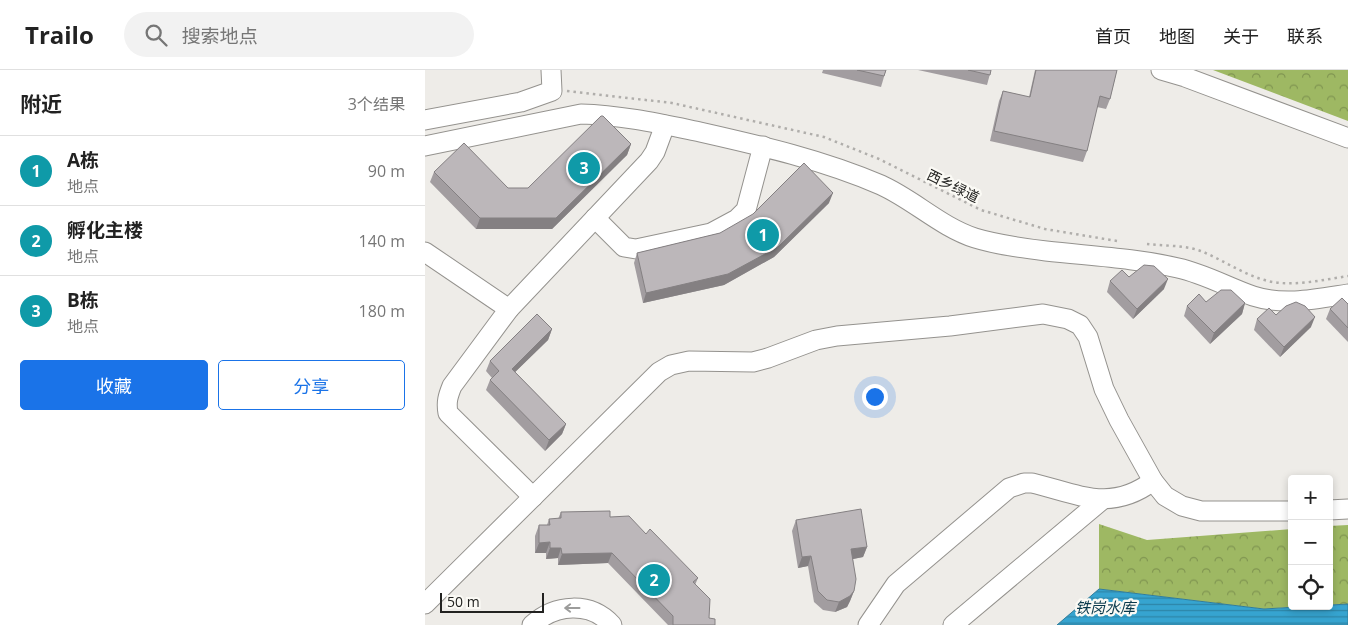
<!DOCTYPE html>
<html lang="zh">
<head>
<meta charset="utf-8">
<style>
  body { margin:0; font-family:"Open Sans","Noto Sans SC",sans-serif; background:#f2f2f2; color:#222 }
  .controls { position:absolute; right:15px; bottom:15px; display:grid; overflow:hidden; border-radius:5px; box-shadow:0 2px 8px #0003 }
  .controls button { width:45px; height:45px; display:grid; place-items:center; padding:0; border:0; border-bottom:1px solid #e0e0e0; background:#fff; color:#222; font:25px sans-serif }
  .scale { position:absolute; left:15px; bottom:12px; width:104px; box-sizing:border-box; padding-left:5px; border:2px solid #222220; border-top:0; font-size:14px; line-height:18px; white-space:nowrap; color:#222220; -webkit-text-stroke:4px #fbfaf5; paint-order:stroke }
  .you { position:absolute; left:449px; top:326px; width:18px; height:18px; margin:-12px; border:4px solid #fff; border-radius:50%; background:#1a73e8; box-shadow:0 0 0 8px #1a73e833 }
  .badge { display:grid; place-items:center; width:32px; height:32px; border-radius:50%; background:#1a73e8; color:#fff; font-size:16px; font-weight:700 }
  .pin { position:absolute; translate:-50% -50%; border:2px solid #fff; box-shadow:0 1px 5px #0006 }
  .list { margin:0; padding:0; list-style:none }
  h2 { display:flex; justify-content:space-between; align-items:center; height:65px; margin:0; padding:0 20px; font-size:21px }
  h2 small { font-size:16px; font-weight:400; color:#767676 }
  .list li { display:grid; grid-template-columns:32px 1fr auto; gap:15px; align-items:center; box-sizing:border-box; height:70px; padding:0 20px; border-top:1px solid #e0e0e0 }
  .list b { display:block; font-size:19px; white-space:nowrap }
  .list p { margin:0; font-size:16px; white-space:nowrap; color:#767676 }
  .list em { font-size:16px; font-style:normal; color:#767676 }
  .actions { display:flex; gap:10px; padding:15px 20px }
  .actions a { flex:1; padding:11px 0; border:1px solid #1a73e8; border-radius:5px; text-align:center; font-size:18px; color:#1a73e8 }
  .actions .main { background:#1a73e8; color:#fff }
  .icon { flex:none; width:28px; height:28px; fill:none; stroke:currentColor; stroke-width:2; stroke-linecap:round; stroke-linejoin:round }
  .map { position:relative; flex:none; width:923px; height:555px; overflow:hidden }
  header { display:flex; align-items:center; gap:30px; box-sizing:border-box; height:70px; padding:0 25px; background:#fff; border-bottom:1px solid #e0e0e0 }
  header strong { font-size:24px }
  nav { display:flex; gap:28px; margin-inline-start:auto; font-size:18px }
  .search { width:350px; height:45px; background:#f2f2f2; display:flex; align-items:center; gap:12px; box-sizing:border-box; padding:0 18px; border-radius:28px; color:#767676; font-size:19px }
  main { display:flex }
  aside { flex:1; background:#fff }
  .map>svg:first-child { display:block }
</style>
</head>
<body>
<header>
<strong>Trailo</strong>
<div class="search"><svg class="icon" aria-label="search" viewBox="0 0 24 24"><circle cx="10" cy="10" r="6"/><path d="M15 15l6 6"/></svg>搜索地点</div>
<nav><a>首页</a><a>地图</a><a>关于</a><a>联系</a></nav>
</header>
<main>
<aside>
<h2>附近<small>3个结果</small></h2>
<ul class="list">
<li><span class="badge" style="background:#0f9aa8">1</span><div><b>A栋</b><p>地点</p></div><em>90 m</em></li>
<li><span class="badge" style="background:#0f9aa8">2</span><div><b>孵化主楼</b><p>地点</p></div><em>140 m</em></li>
<li><span class="badge" style="background:#0f9aa8">3</span><div><b>B栋</b><p>地点</p></div><em>180 m</em></li>
</ul>
<div class="actions"><a class="main">收藏</a><a>分享</a></div>
</aside>
<div class="map">
<svg width="923" height="555" viewBox="0 0 923 555">
  <defs>
    <pattern id="forest-crowns" width="20" height="18" patternUnits="userSpaceOnUse" patternTransform="scale(1.25)"><rect width="20" height="18" fill="#9eb863"/><path d="M2 6a3 3 0 1 1 6 0M12 15a3 3 0 1 1 6 0" fill="none" stroke="#809551"/></pattern>
    <pattern id="water-rules" width="6" height="5" patternUnits="userSpaceOnUse" patternTransform="scale(1.25)"><rect width="6" height="5" fill="#36a4d0"/><path d="M0 2.5h6" fill="none" stroke="#2d85a8"/></pattern>
  </defs>
  <rect width="100%" height="100%" fill="#eeece8"/>
  <g fill="url(#forest-crowns)">
    <path d="M788 0H923V51Z"/>
    <path d="M674 454 722 470 867 459V536H886L839 539 674 519Z"/>
    <path d="M923 455V534L904 535V456Z"/>
  </g>
  <path fill="url(#water-rules)" stroke="#307d9b" d="M674 519 839 539 923 534V555H632Z"/>
  <g fill="none" stroke-linecap="round" stroke-linejoin="round">
    <defs>
      <g id="minor">
        <path d="M736 0 760 7 923 68"/>
        <path d="M0 50 96 32 127 21 126 0"/>
        <path d="M0 76 156 44C196 45 236 54 275 62 337 76 398 90 456 115 489 130 516 157 550 168 573 175 597 178 621 181 665 186 710 188 753 198 780 204 802 217 828 226 859 236 891 229 923 224"/>
        <path d="M170 148 199 177 211 179 286 163 312 149 321 140 338 76"/>
        <path d="M0 182 84 239"/>
        <path d="M108 427 23 343C21 332 23 326 27 316L84 239 224 91 230 82 240 55"/>
        <path d="M904 440 923 439"/>
        <path d="M0 534 234 302 246 295 264 291 328 292 343 288 391 270 412 266 525 256 618 244 643 249 655 255 663 267 679 319 694 350 728 411 740 426 757 436 776 441H867"/>
        <path d="M107 555C130 534 165 531 187 555"/>
        <path d="M443 555 471 514 584 418 599 413H607C653 424 685 443 728 411"/>
        <path d="M528 555 677 430"/>
      </g>
    </defs>
    <use href="#minor" stroke="#94928e" stroke-width="21"/>
    <g stroke="#b0aeab" stroke-width="2.5" stroke-dasharray="2.5 4" stroke-linecap="butt">
      <path d="M142 21 247 33 399 67 454 89 556 140 620 159 692 171"/>
      <path d="M722 174C739 176 759 175 776 181 798 190 819 205 843 211 868 217 897 210 923 206"/>
    </g>
    <use href="#minor" stroke="#fff" stroke-width="19"/>
  </g>
  <g fill="#a29da0">
    <path d="M398 0H461L456 17 397 3Z"/>
    <path d="M493 0H566L562 15Z"/>
    <path d="M610 0H692L685 29 681 39 672 37 662 81 658 92 565 71 574 31 578 21 604 27Z"/>
    <path d="M206 74 202 85 127 159H51L5 112 9 102 83 118H103Z"/>
    <path d="M404 133 349 187 299 215 218 233 209 193 212 183 295 163Z"/>
    <path d="M704 207 739 219 708 249 682 222 685 211Z"/>
    <path d="M781 232 820 233 817 244 785 274 759 246 762 236Z"/>
    <path d="M923 234V272L901 249 905 239Z"/>
    <path d="M851 245 886 257 855 287 829 260 832 249Z"/>
    <path d="M127 259 123 270 90 302 141 354 137 364 120 381 61 320 65 310 67 308 61 301 65 291Z"/>
    <path d="M136 442 185 447 221 464 273 508 270 515 284 548 290 555H243L183 493 133 495V488L121 489V483H110V466L114 455H122L124 449H133Z"/>
    <path d="M371 450 442 477 438 487 428 489 429 521 425 531 422 537 410 542 398 540 389 532 383 496 373 498 367 461Z"/>
  </g>
  <g fill="#848082">
    <path d="M206 74 202 85 127 159H51L55 148Z"/>
    <path d="M408 123 404 133 349 187 299 215 218 233 221 223Z"/>
    <path d="M743 209 739 219 708 249 712 239Z"/>
    <path d="M820 233 817 244 785 274 789 263Z"/>
    <path d="M890 247 886 257 855 287 859 277Z"/>
    <path d="M127 259 123 270 83 309 87 299Z"/>
    <path d="M141 354 137 364 120 381 124 370Z"/>
    <path d="M125 472 121 483H110L114 473Z"/>
    <path d="M442 477 438 487 423 490 426 479Z"/>
    <path d="M125 478H136L133 488 121 489Z"/>
    <path d="M187 483 183 493 133 495 137 484Z"/>
    <path d="M386 486 383 496 373 498 377 487Z"/>
    <path d="M429 521 425 531 422 537 410 542 414 532Z"/>
  </g>
  <g fill="#bcb7ba" stroke="#848082">
    <path d="M432 0H461L459 6Z"/>
    <path d="M543 0H566L565 5Z"/>
    <path d="M611 0H692L685 29 675 26 662 81 569 61 578 21 605 27Z"/>
    <path d="M176 46H178L206 74 131 148H55L9 102 39 73 83 118H103Z"/>
    <path d="M379 93 408 123 353 177 303 204 221 223 212 183 295 163 328 144Z"/>
    <path d="M719 195 729 196 743 209 712 239 685 211 697 200 704 207Z"/>
    <path d="M796 220H806L820 233 789 263 762 236 774 224 781 232Z"/>
    <path d="M917 228 923 234V258L905 239Z"/>
    <path d="M871 232 880 236 890 247 859 277 832 249 844 238 851 245 861 236Z"/>
    <path d="M112 244 127 259 87 299 141 354 124 370 65 310 74 301 65 291Z"/>
    <path d="M436 439 442 477 426 479 431 509 429 521 425 526 414 532 402 530 393 521 386 486 377 487 371 450Z"/>
    <path d="M185 441V447L204 446 221 464 225 459 273 508 268 512 285 529 284 548 290 549V555H248V546L187 483 137 484 136 478H125V472L114 473V455H125L124 449 136 448V442Z"/>
  </g>
  <defs><path id="oneway-shaft" d="M-6 0H5M1.5-3L5.5 0L1.5 3" fill="none" stroke-width="1.6" stroke-linecap="round" stroke-linejoin="round" transform="scale(1.25)"/></defs>
  <use stroke="#9c9c9b" href="#oneway-shaft" transform="translate(147 538) rotate(180)"/>
  <g text-anchor="middle" stroke-width="4.5" stroke-linejoin="round" paint-order="stroke">
    <g font-size="14" fill="#222220" stroke="#fbfaf5">
      <text transform="translate(528 116) rotate(26)" y="5">西乡绿道</text>
    </g>
    <g font-size="15" font-style="italic" fill="#09394c" stroke="#fbfaf5">
      <text x="680" y="543">铁岗水库</text>
    </g>
  </g>
</svg>
<div class="controls">
<button>+</button>
<button>−</button>
<button><svg class="icon" aria-label="locate" viewBox="0 0 24 24"><circle cx="12" cy="12" r="6"/><path d="M12 2v4M12 18v4M2 12h4M18 12h4"/></svg></button>
</div>
<div class="scale">50 m</div>
<div class="you"></div>
<div class="pin badge" style="left:338px;top:165px;background:#0f9aa8">1</div>
<div class="pin badge" style="left:229px;top:510px;background:#0f9aa8">2</div>
<div class="pin badge" style="left:159px;top:98px;background:#0f9aa8">3</div>
</div>
</main>
</body>
</html>
